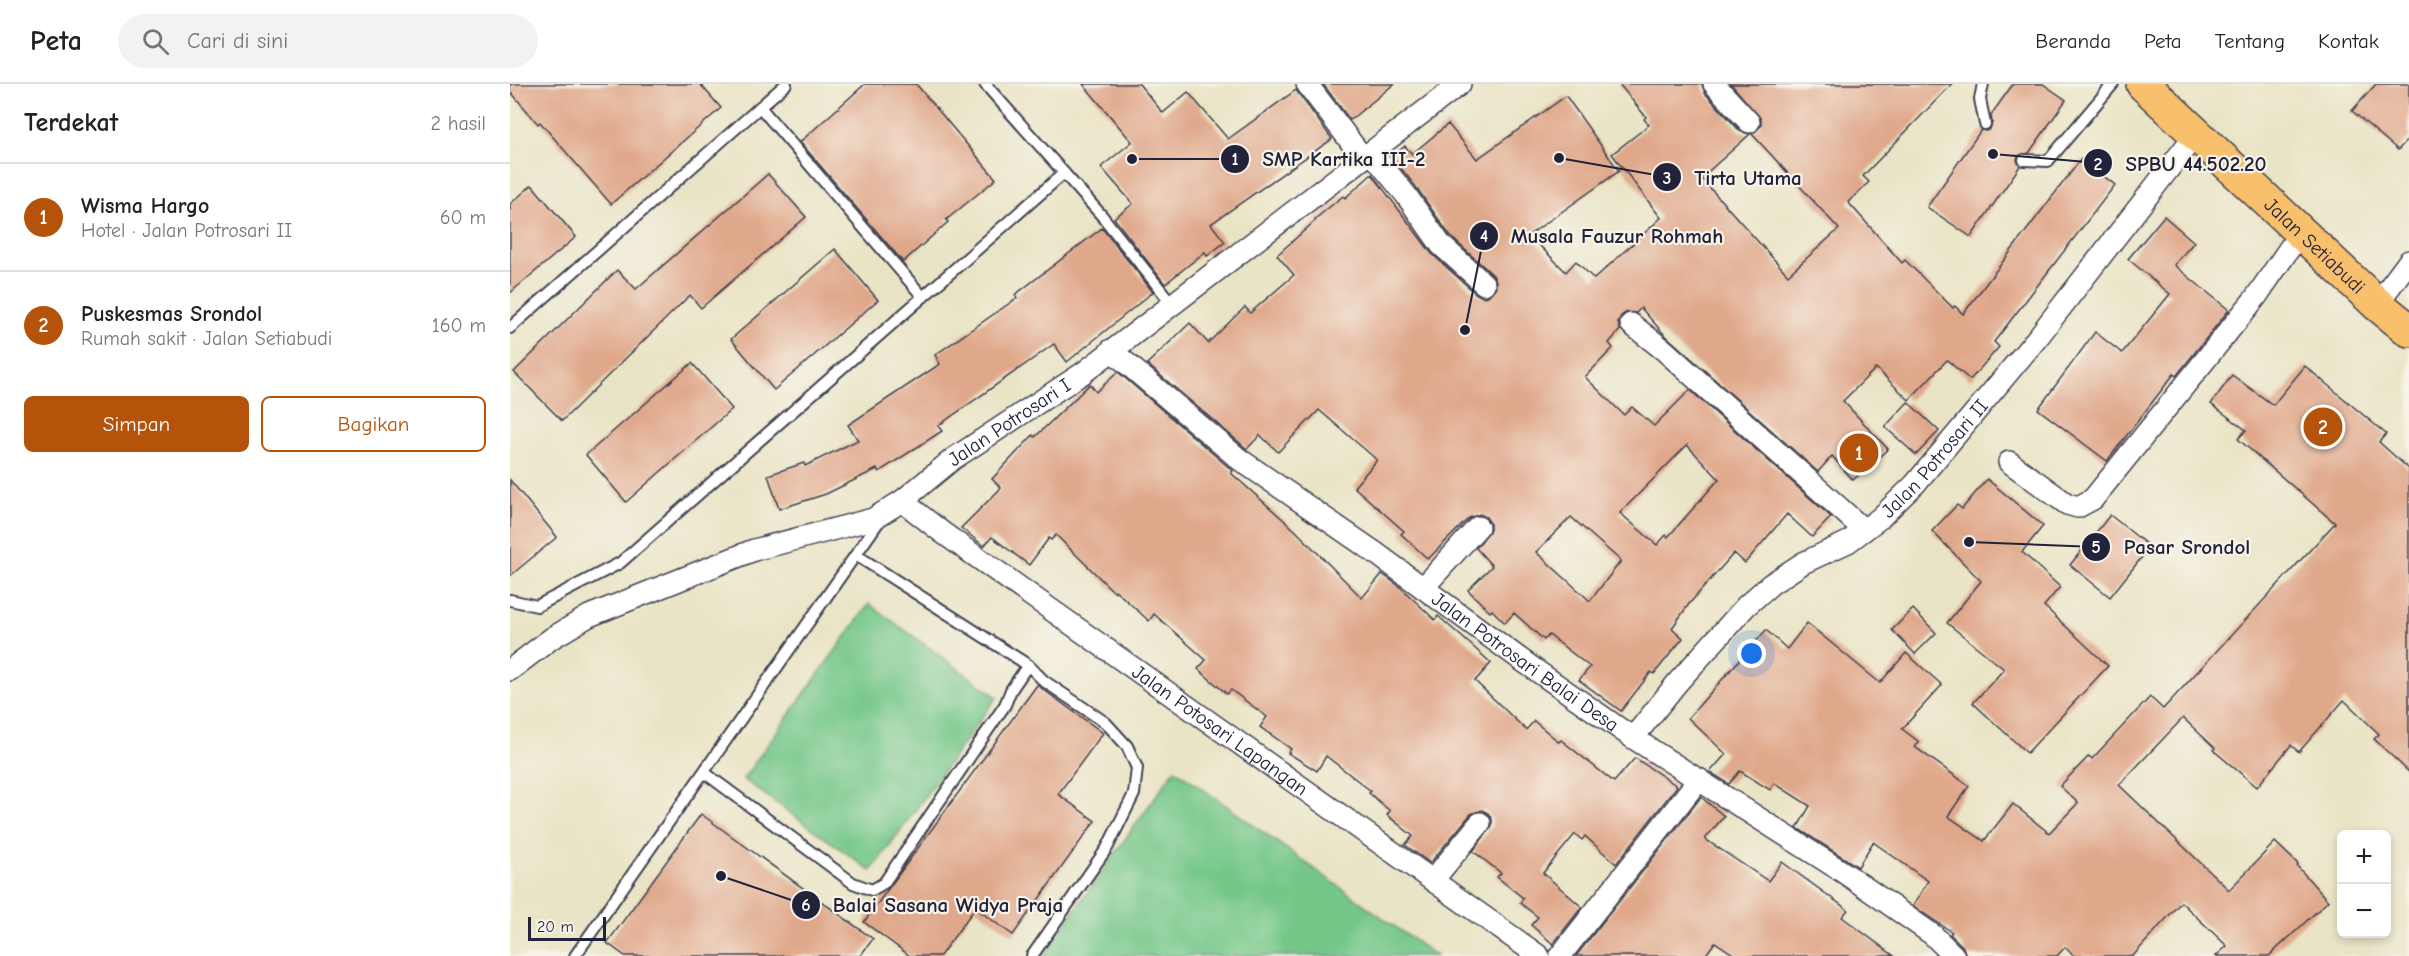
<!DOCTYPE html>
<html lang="id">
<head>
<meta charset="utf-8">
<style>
  body { margin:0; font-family:"Comic Neue",sans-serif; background:#f2f2f2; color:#222 }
  .controls { position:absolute; right:18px; bottom:18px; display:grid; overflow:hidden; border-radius:9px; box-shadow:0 3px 9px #0003 }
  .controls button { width:54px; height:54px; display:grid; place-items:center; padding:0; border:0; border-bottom:2px solid #e0e0e0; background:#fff; color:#222; font:30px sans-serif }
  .scale { position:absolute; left:18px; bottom:15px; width:78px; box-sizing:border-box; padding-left:6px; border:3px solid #22223b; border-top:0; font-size:16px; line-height:21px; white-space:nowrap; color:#22223b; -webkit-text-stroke:4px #f7f3e8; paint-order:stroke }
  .you { position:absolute; left:1242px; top:570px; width:21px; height:21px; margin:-15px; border:4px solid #fff; border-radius:50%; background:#1a73e8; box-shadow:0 0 0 9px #1a73e833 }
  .badge { display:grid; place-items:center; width:39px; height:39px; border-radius:50%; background:#b45309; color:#fff; font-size:20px; font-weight:700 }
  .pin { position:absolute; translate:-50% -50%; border:3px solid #fff; box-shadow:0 2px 6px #0006 }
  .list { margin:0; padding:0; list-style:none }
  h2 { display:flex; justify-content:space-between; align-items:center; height:78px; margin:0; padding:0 24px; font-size:26px }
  h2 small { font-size:20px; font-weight:400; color:#767676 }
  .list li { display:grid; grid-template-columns:39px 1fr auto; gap:18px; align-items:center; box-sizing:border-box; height:108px; padding:0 24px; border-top:2px solid #e0e0e0 }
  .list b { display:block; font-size:22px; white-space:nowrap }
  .list p { margin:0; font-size:20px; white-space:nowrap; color:#767676 }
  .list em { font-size:20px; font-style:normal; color:#767676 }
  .actions { display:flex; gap:12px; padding:18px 24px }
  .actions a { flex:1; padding:14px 0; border:2px solid #b45309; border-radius:9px; text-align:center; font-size:21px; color:#b45309 }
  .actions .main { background:#b45309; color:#fff }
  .icon { flex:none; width:33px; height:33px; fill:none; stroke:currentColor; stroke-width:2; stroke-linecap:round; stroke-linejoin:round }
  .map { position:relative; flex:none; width:1899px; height:872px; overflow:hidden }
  header { display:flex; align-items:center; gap:36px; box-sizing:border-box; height:84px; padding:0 30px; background:#fff; border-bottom:2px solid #e0e0e0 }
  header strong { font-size:28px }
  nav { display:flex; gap:33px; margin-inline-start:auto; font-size:21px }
  .search { width:420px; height:54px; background:#f2f2f2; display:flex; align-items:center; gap:15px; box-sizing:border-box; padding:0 21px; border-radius:33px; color:#767676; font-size:22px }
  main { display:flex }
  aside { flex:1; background:#fff }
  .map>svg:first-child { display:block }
</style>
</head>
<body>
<header>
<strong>Peta</strong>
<div class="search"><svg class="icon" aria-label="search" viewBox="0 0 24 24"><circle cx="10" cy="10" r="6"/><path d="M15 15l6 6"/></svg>Cari di sini</div>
<nav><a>Beranda</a><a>Peta</a><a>Tentang</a><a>Kontak</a></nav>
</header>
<main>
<aside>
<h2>Terdekat<small>2 hasil</small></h2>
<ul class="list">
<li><span class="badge">1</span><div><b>Wisma Hargo</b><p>Hotel · Jalan Potrosari II</p></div><em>60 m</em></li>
<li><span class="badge">2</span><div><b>Puskesmas Srondol</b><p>Rumah sakit · Jalan Setiabudi</p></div><em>160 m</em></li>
</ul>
<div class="actions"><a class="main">Simpan</a><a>Bagikan</a></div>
</aside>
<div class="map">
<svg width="1899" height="872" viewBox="0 0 1899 872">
  <rect width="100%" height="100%" fill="#f7f3e8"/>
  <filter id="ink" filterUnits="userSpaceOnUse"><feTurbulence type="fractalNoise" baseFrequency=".0167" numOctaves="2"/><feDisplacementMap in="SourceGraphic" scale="12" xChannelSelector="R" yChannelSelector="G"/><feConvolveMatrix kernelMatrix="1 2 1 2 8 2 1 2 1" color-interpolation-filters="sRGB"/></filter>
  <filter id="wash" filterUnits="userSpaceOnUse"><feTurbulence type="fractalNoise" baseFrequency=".008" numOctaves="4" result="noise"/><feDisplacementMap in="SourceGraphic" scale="24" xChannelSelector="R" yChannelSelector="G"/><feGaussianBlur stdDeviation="1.35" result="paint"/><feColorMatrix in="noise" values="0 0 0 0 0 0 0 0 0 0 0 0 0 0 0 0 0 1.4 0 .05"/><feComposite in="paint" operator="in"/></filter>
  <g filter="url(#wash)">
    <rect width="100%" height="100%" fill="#eae4c6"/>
    <g fill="#75c789" stroke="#4c7462" stroke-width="1.5">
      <path d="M359 520 487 613 361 787 233 695Z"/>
      <path d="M665 685 926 872H532Z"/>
    </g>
    <g id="blocks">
      <g fill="#e0a88b" fill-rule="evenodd">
        <path d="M0 0H190L211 24 101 120 30 38 28 40 0 7Z"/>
        <path d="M355 0H406L486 95 436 136 438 138 393 178 290 58Z"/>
        <path d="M573 0H629L653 29 678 8 718 55 786 6 822 55 701 140 715 158 697 172 695 168 655 200 604 134 623 120 591 83 622 58Z"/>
        <path d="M813 0H884L840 36Z"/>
        <path d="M1109 0H1192L1195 9 1230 47 1240 50 1191 94 1278 191 1329 145 1242 50 1251 42V35L1221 0H1442L1353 92 1359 98 1338 118 1392 179 1395 176 1443 224 1445 222 1453 230 1571 75 1605 101 1484 258 1489 263 1460 296 1437 276 1399 316 1366 284 1333 317 1378 365 1343 396 1322 372 1308 388 1154 250 1131 224 1126 229 1117 228 1111 232 1108 239 1110 246 1099 259 1103 264 1075 293 1114 331 1122 323 1144 342 1180 306 1321 433 1302 453 1277 430 1235 479 1224 469 1179 520 1162 544 1173 554 1144 590 1141 588 1111 627 1069 596 1080 583 1039 551 1034 556 1004 529 995 539 982 526 980 528 958 506 982 482 966 464 980 446V439L976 433 970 430 959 434 918 475 891 450 894 447 844 403 867 376 809 326 768 368 750 351 737 365 637 280 680 239 698 259 735 223 740 229 784 191 767 171 806 136 805 135 833 112 835 114 862 90 922 170 965 209 972 213 978 212 986 203V197L983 191 941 153 906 103 882 73 895 62 902 70 938 40 967 75 1056 12 1109 87 1019 151 1056 188 1066 177 1084 195 1151 134 1102 70 1139 41 1134 35 1136 33ZM1177 361 1209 395 1158 453 1156 451 1147 461 1110 429ZM1061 433 1111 477 1080 517 1026 468Z"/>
        <path d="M1503 0H1533L1556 16 1519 69 1508 72 1507 76 1510 82 1461 153 1417 123 1471 46 1476 47 1480 45 1482 39 1481 31Z"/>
        <path d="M1866 0H1899V54L1888 66 1842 27Z"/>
        <path d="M258 90 296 133 191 224 180 211 52 337 4 288 107 186 126 205Z"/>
        <path d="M22 101 66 153 0 209V120Z"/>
        <path d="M1654 132 1684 158 1664 181 1719 226 1666 292 1664 290 1597 377 1528 325 1585 248 1612 269 1660 210 1618 175Z"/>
        <path d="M592 144 643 208 557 278 544 260 428 342 432 347 369 388 367 385 316 410 269 425 258 391 294 379 295 382 348 356 338 341 430 280 425 271 507 214 505 211Z"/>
        <path d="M325 165 368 216 264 306 221 255Z"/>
        <path d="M182 279 222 325 116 418 76 371Z"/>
        <path d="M1795 282 1876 350 1869 358 1899 385V688L1864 655 1869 650 1834 616 1789 668 1781 661 1747 703 1703 666 1705 664 1673 634 1609 701 1719 806 1765 758 1788 780 1787 782 1818 817 1759 872H1706L1717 862 1671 818 1623 872H1564L1555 863 1547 872H1456L1453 863 1440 850 1442 848 1403 822 1418 797 1363 758 1348 783 1287 744 1300 722 1264 699 1260 706 1230 687 1219 700 1200 688 1216 670 1178 634 1256 546 1277 565 1297 539 1370 599 1396 569 1432 601 1392 645 1409 658 1405 663 1459 702 1438 732 1474 757 1503 720 1539 749 1568 719 1550 702 1579 672 1582 675 1640 613 1653 625 1825 439 1728 355 1736 346 1701 320 1722 291 1763 321Z"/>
        <path d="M608 288 723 387 721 389 785 446 852 514 872 490 889 502 925 536 928 532 960 560 981 579 965 597 1016 646 1024 637 1049 658 1051 656 1104 698 1125 674 1167 702 1106 780 1075 752 1072 756 1065 750 1033 789 1072 823 1043 860 1021 841 1028 833 1010 819 1013 814 987 793 991 789 963 767 982 742V735L978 729 972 726 961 730 920 779 895 761 903 752 877 731 880 727 859 709 861 707 816 672 807 687 778 669 781 665 750 643 757 633 721 606 717 610 688 585 696 576 644 530 639 537 605 506 604 508 546 451 541 456 539 454 519 481 482 453 474 462 451 444 491 404 482 395 523 351 525 353 580 300 586 308Z"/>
        <path d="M1398 318 1429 347 1406 371 1375 343Z"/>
        <path d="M1477 395 1533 442 1512 468 1550 503 1534 522 1598 582 1517 669 1463 619 1494 585 1437 539 1471 497 1422 447 1447 421 1452 425Z"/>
        <path d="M0 396 47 453 0 492Z"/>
        <path d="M1600 431 1640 463 1600 513 1560 481Z"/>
        <path d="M1403 525 1426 549 1405 570 1382 546Z"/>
        <path d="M527 601 593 649 548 710 585 737 503 851 465 824 430 872H400L354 838Z"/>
        <path d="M1191 713 1214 732 1195 755 1258 797 1272 778 1338 826 1332 833 1384 872H1226L1205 858 1195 872H1066Z"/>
        <path d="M191 730 363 855 350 872H115L97 859Z"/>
      </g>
    </g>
  </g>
  <g filter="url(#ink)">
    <use href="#blocks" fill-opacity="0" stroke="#403f50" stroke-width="1.5"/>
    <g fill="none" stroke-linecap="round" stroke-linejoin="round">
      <defs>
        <g id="lane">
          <path d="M475 0 593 133 662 220"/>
          <path d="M1473 0 1470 15 1475 40"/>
          <path d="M250 23 413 213"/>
          <path d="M1514 76 1538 77 1603 0"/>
          <path d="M0 244 276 0"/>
          <path d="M0 516 27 522 110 479 554 89"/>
          <path d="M518 581 534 597 596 639 617 662 627 684 624 710 597 764 522 872"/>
          <path d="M195 689 343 799 362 806 374 799 495 621 501 606 518 581 346 471"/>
          <path d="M65 872 370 436"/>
        </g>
        <g id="street">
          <path d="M797 0 853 74"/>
          <path d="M1204 0 1239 38"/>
          <path d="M861 68 896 111 931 161 974 200"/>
          <path d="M1867 220 1899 177"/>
          <path d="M1121 240 1154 266 1354 446"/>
          <path id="s1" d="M601 266 729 375 867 470 1017 580 1123 654 1336 790 1423 851 1444 872"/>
          <path d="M1499 378 1557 420 1568 423 1583 415 1746 213 1790 149"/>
          <path id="s2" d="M392 417 433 449 1029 872"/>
          <path d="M913 504 968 443"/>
          <path id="s3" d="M0 586 42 554 79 532 244 466 363 435 392 417 443 375 573 289 950 0"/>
          <path id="s4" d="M1123 654 1167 599 1236 522 1261 500 1293 479 1338 458 1370 434 1405 400 1528 253 1685 51"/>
          <path d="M923 796 970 739"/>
          <path d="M1050 872 1189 695"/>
        </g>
        <g id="highway">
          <path id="s5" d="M1633 0 1867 220 1899 246"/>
        </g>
      </defs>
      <use href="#lane" stroke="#403f50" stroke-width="14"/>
      <use href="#street" stroke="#403f50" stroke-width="24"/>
      <use href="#highway" stroke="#403f50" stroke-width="36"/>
      <use href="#lane" stroke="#fff" stroke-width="10"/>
      <use href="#street" stroke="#fff" stroke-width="21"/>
      <use href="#highway" stroke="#f8bf6c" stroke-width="33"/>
    </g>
  </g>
  <g text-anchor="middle" stroke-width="4.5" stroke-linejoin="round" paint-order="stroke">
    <g font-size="20" fill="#22223b" stroke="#f7f3e8">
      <text dy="7" stroke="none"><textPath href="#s5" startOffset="236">Jalan Setiabudi</textPath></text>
      <text dy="7" stroke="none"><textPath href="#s3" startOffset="564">Jalan Potrosari I</textPath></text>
      <text dy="7" stroke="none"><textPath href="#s4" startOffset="416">Jalan Potrosari II</textPath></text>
      <text dy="7" stroke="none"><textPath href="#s1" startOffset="519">Jalan Potrosari Balai Desa</textPath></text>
      <text dy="7" stroke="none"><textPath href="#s2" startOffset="392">Jalan Potosari Lapangan</textPath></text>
    </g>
  </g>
  <path fill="none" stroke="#22223b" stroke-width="2" d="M622 75L725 75M1483 70L1588 79M1049 74L1157 93M955 246L974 152M1459 458L1586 463M211 792L296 821"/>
  <g fill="#22223b" stroke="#f7f3e8" stroke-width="2">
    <circle cx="622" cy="75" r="6"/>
    <circle cx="1483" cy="70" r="6"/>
    <circle cx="1049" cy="74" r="6"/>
    <circle cx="955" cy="246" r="6"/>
    <circle cx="1459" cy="458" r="6"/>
    <circle cx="211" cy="792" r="6"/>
    <circle cx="725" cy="75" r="15"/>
    <circle cx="1588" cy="79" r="15"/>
    <circle cx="1157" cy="93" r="15"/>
    <circle cx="974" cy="152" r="15"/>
    <circle cx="1586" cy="463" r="15"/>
    <circle cx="296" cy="821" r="15"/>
  </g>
  <g font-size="18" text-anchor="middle" font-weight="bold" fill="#fff">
    <text x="725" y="81">1</text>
    <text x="1588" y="86">2</text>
    <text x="1157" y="100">3</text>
    <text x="974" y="158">4</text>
    <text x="1586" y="469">5</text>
    <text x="296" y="827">6</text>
  </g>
  <g font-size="21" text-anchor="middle" font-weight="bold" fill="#22223b" stroke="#f7f3e8" stroke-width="4.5" stroke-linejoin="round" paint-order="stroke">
    <text x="834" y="82">SMP Kartika III-2</text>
    <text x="1686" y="87">SPBU 44.502.20</text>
    <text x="1238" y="101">Tirta Utama</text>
    <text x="1107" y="159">Musala Fauzur Rohmah</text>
    <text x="1677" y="470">Pasar Srondol</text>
    <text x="438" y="828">Balai Sasana Widya Praja</text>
  </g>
</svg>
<div class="controls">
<button>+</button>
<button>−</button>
</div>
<div class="scale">20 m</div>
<div class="you"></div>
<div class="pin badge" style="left:1349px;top:369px">1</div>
<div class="pin badge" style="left:1813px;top:343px">2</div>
</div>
</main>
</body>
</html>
